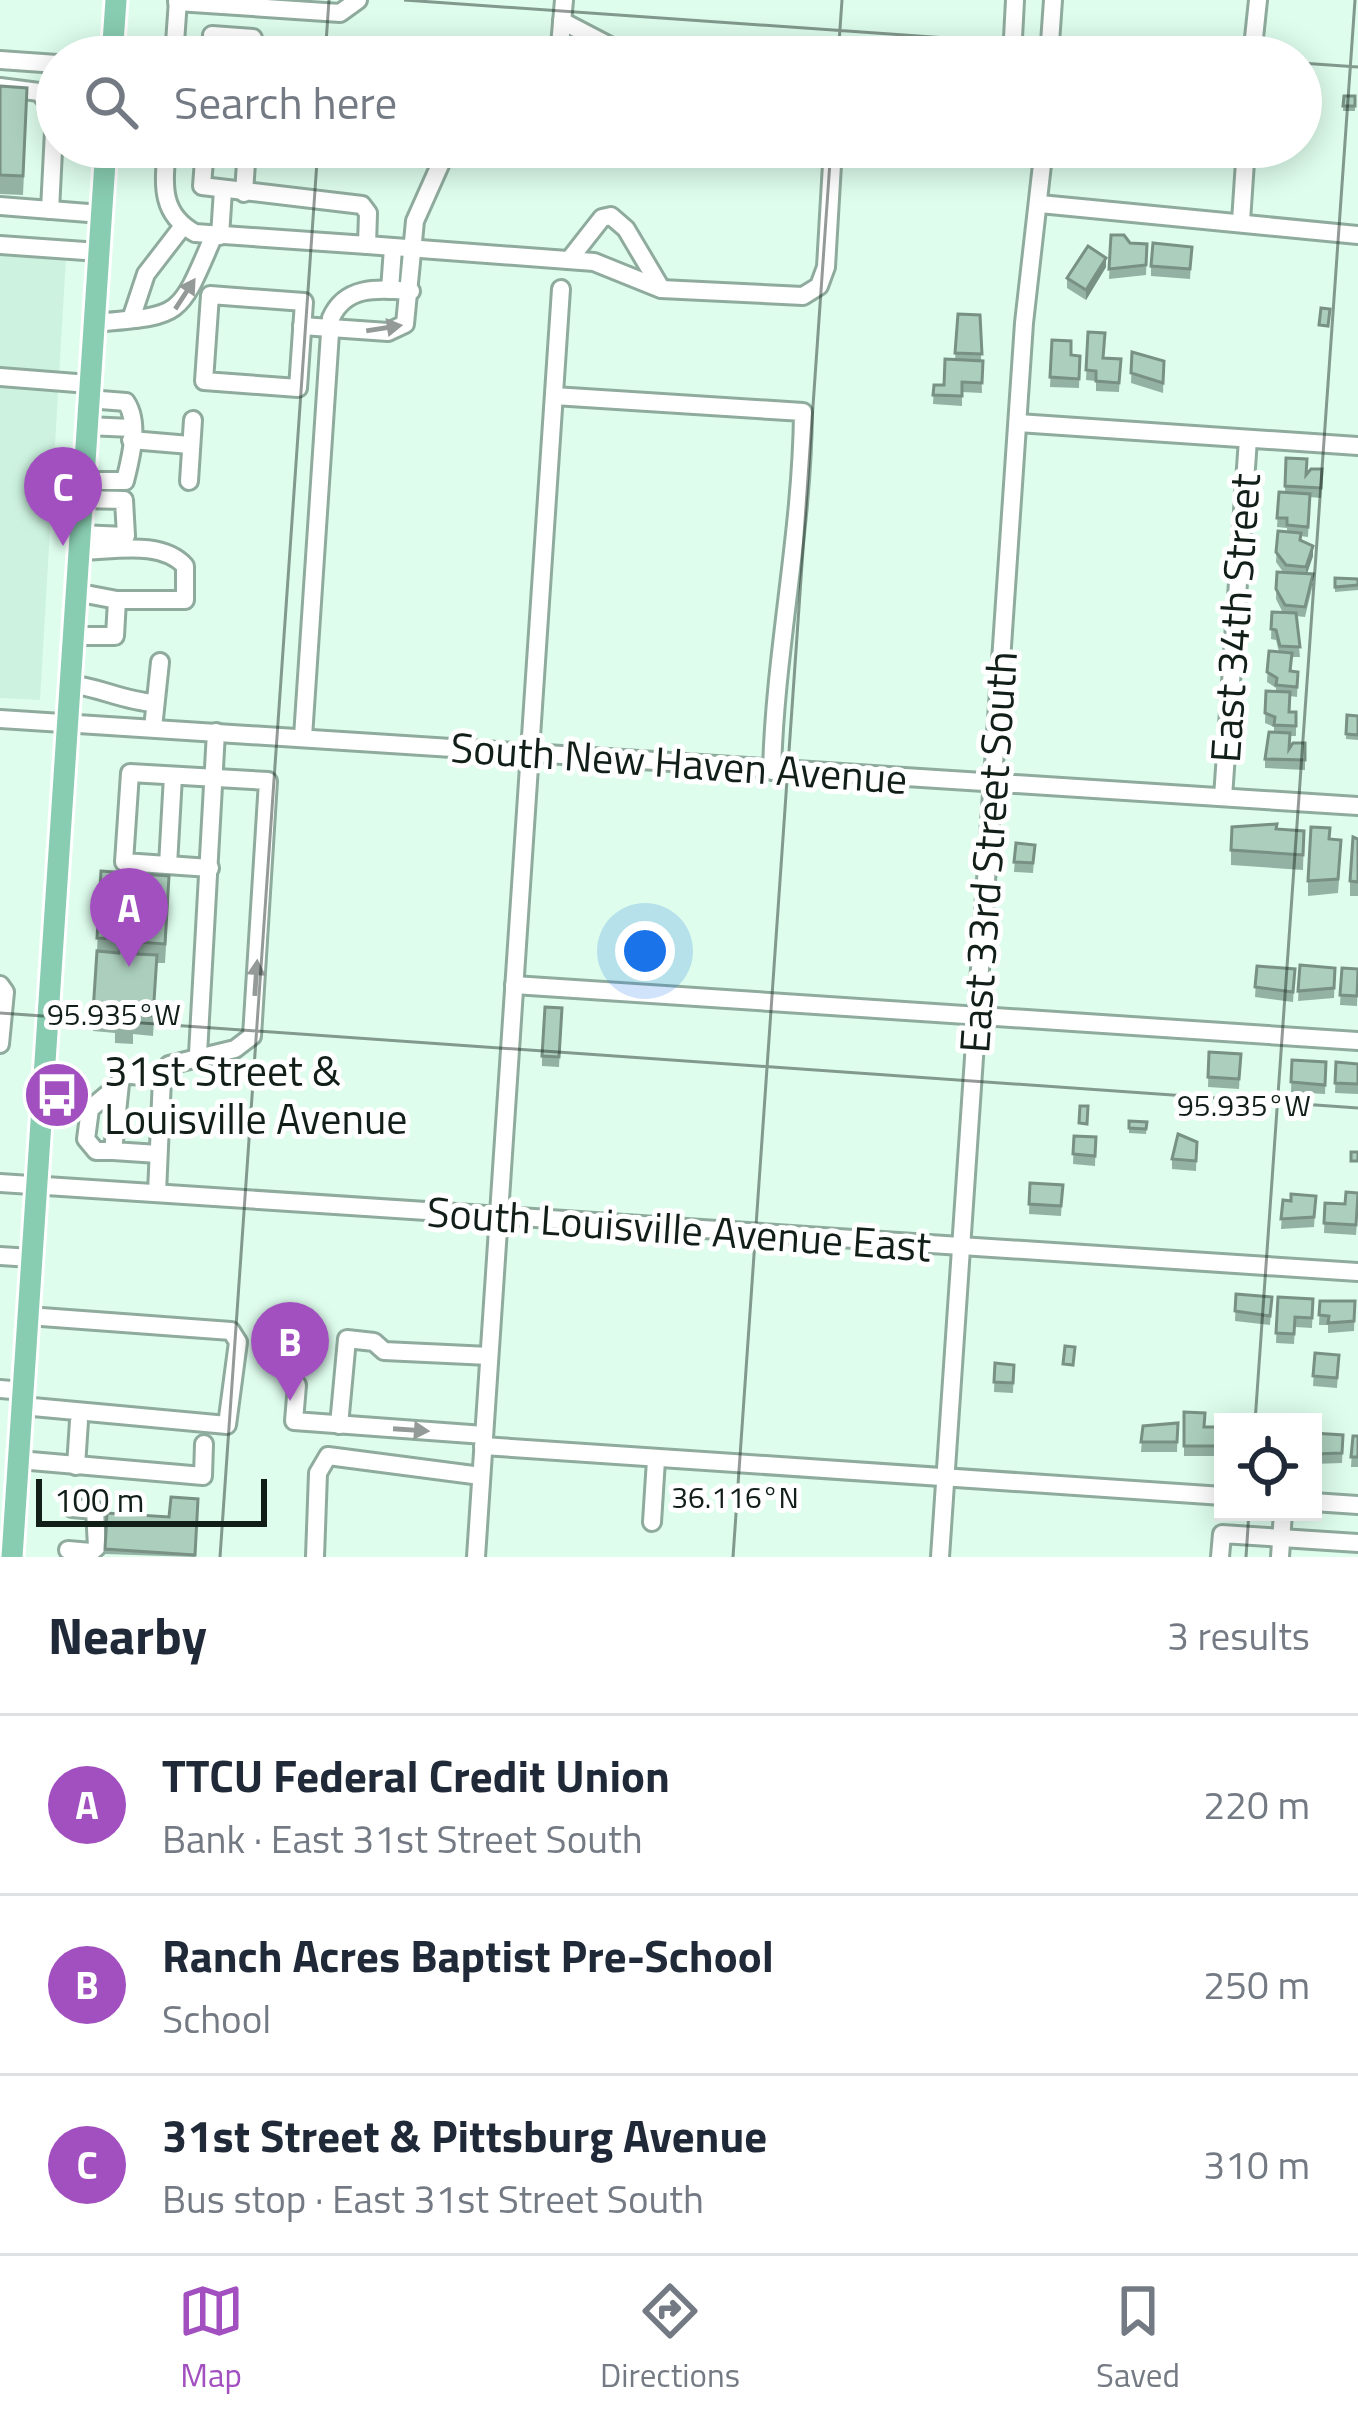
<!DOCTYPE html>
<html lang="en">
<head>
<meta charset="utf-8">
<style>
  body { margin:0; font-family:"Titillium Web",sans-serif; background:#f2f2f3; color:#1f2937 }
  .controls { position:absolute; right:36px; bottom:36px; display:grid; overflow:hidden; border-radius:0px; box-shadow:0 6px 30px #0003 }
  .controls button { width:108px; height:108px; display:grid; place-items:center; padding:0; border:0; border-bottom:3px solid #e0e1e3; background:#fff; color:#1f2937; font:60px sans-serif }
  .scale { position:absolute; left:36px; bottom:30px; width:231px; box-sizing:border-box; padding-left:12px; border:6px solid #121e18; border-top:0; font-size:33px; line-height:42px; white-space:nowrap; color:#121e18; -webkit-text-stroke:9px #fff; paint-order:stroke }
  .you { position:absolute; left:645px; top:951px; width:42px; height:42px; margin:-30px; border:9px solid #fff; border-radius:50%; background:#1a73e8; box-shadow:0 0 0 18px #1a73e833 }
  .badge { display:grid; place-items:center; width:78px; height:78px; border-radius:50%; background:#a250c0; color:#fff; font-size:39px; font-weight:700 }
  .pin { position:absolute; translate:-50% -99px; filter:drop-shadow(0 3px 6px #0008) }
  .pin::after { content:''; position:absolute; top:63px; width:42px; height:36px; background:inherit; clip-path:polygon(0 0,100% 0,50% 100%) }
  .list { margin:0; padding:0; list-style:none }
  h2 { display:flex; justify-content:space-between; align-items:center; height:156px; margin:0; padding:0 48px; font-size:51px }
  h2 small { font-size:39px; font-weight:400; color:#747a83 }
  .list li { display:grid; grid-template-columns:78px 1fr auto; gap:36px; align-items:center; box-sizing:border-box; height:180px; padding:0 48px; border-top:3px solid #e0e1e3 }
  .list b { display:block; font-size:45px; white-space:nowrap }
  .list p { margin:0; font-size:39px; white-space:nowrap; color:#747a83 }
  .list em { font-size:39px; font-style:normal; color:#747a83 }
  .icon { flex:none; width:66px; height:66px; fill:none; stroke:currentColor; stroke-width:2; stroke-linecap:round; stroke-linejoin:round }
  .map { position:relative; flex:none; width:1358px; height:1557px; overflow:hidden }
  .search { position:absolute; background:#fff; box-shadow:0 6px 30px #0003; left:36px; right:36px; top:36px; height:132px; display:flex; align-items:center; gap:30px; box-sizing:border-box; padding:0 42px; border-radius:66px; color:#747a83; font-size:45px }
  .sheet { height:696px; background:#fff }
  nav { display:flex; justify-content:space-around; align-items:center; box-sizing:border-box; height:168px; border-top:3px solid #e0e1e3; background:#fff; font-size:33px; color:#747a83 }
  nav a { display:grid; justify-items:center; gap:6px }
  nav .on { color:#a250c0 }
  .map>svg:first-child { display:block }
</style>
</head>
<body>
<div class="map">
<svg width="1358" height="1557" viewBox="0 0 1358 1557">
  <rect width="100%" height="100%" fill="#defded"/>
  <path fill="#cdf3e0" d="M0 253 66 257 40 700 0 698Z"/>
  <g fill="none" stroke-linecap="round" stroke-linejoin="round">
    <defs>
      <g id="minor">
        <path d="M177 2 340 13 358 0"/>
        <path d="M562 21 631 57"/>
        <path d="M174 57 178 0"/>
        <path d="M211 57 212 35 253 38 252 57"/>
        <path d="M559 57 564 0"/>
        <path d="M1012 57 1015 0"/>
        <path d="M1049 57 1053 0"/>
        <path d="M1252 57 1258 0"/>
        <path d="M0 60 57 64"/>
        <path d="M0 87 39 92 55 111 50 210"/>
        <path d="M167 147C164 183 159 213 195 233L367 245 368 213 362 205 202 186 205 147"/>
        <path d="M244 193 247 147"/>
        <path d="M1040 204 1358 235"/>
        <path d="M0 206 101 214"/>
        <path d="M1241 221 1246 147"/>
        <path d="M220 236 223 190"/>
        <path d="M0 245 99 252"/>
        <path d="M367 245 594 262 661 289 803 296 819 286 826 267 833 147"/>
        <path d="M569 260 602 218 611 216 626 229 661 288"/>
        <path d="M390 290 393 248"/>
        <path d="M210 295 304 302 298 388 204 381Z"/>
        <path d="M131 319 146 274 183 226"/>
        <path d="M94 323C183 315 178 319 214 235"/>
        <path d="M302 326 388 332 405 324 415 221 448 147"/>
        <path d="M0 377 89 384"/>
        <path d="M554 396 803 412C802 533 775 651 772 771"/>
        <path d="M1018 423 1358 446"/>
        <path d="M87 426 132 428"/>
        <path d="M131 440 190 445"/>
        <path d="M83 481H125C131 457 140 423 126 402L88 399"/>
        <path d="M189 481 193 420"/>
        <path d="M79 534 126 536 124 500 81 499"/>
        <path d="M78 551C111 551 161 539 185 566V600H117"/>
        <path d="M72 636H115L117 600 75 592"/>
        <path d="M69 684C99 687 123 701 154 703"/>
        <path d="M0 719 1358 806"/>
        <path d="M153 728 160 662"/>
        <path d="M303 737 331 318C346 284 381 289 411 291"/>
        <path d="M1223 797 1248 439"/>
        <path d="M168 865 173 776"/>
        <path d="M0 985 5 992 0 1044"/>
        <path d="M514 985 1358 1041"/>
        <path d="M198 1054 216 732"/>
        <path d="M113 1151H96L86 1139 90 1109 115 1088"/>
        <path d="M158 1154 113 1151 121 1074 162 1078"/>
        <path d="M0 1183 1358 1272"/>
        <path d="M157 1193 162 1078 169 1065 235 1049 252 1036 268 781 130 773 124 862 210 868"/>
        <path d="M0 1256 31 1258"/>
        <path d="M297 1385 294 1421 484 1435"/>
        <path d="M0 1389 23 1391"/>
        <path d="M22 1406 227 1425 238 1342 231 1331 28 1316"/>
        <path d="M339 1425 347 1339 374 1342 384 1351 489 1356"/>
        <path d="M483 1446 1223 1496"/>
        <path d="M19 1460 203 1476 204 1444"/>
        <path d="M76 1466 79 1421"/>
        <path d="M1313 1502 1358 1505"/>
        <path d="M652 1522 656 1460"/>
        <path d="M68 1550 91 1552 97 1547 95 1510 72 1508"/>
        <path d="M315 1557 318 1473 328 1456 481 1476"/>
        <path d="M476 1557 561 289"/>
        <path d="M940 1557 1024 323 1044 147"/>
        <path d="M1220 1557 1222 1534 1358 1543"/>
        <path d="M1280 1557 1283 1512"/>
      </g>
      <g id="major">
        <path d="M112 57 116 0"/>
        <path d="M12 1557 106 147"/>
      </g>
    </defs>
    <use href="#minor" stroke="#8fab9d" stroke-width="22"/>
    <use href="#major" stroke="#fff" stroke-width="27"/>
    <use href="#minor" stroke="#fff" stroke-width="16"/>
    <use href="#major" stroke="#88ccb1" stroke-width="21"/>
  </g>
  <g fill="#94b2a3">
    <path d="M0 86 27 108 23 195 0 194Z"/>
    <path d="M1344 96H1355V111H1343Z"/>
    <path d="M1111 235 1130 243 1147 244 1146 275 1109 279Z"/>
    <path d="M1192 247 1190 279 1151 276V266Z"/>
    <path d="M1106 267 1086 300 1067 288V278Z"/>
    <path d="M958 314 980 315 982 393 962 392V406L933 404 934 385H944L955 360Z"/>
    <path d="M1088 332 1104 358 1121 359 1119 392 1096 391V381L1086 380Z"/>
    <path d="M1052 340 1071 355 1080 356 1079 388 1050 387Z"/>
    <path d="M1132 352 1164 361 1163 393 1131 383Z"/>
    <path d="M1286 458 1307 474 1322 469 1321 498 1310 497 1308 537 1300 536V540L1313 556 1307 574 1313 584 1305 617 1296 616 1300 657H1292L1291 672H1298L1297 697 1290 696 1289 712H1296V736H1290V748L1305 743V770L1265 768V759L1274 732V727L1265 723 1266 691 1276 692V688L1267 682 1269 651 1279 652 1276 640 1271 639 1272 612 1283 613 1276 599 1277 572H1283L1276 562 1278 531 1287 532V528L1277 527 1279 492H1285Z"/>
    <path d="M1335 578 1358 579V590L1335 592Z"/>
    <path d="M1347 715 1358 716V740L1346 739Z"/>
    <path d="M1276 829 1304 831 1303 870 1231 865V850Z"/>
    <path d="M1330 839 1341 854 1338 893 1308 896V881Z"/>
    <path d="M1358 839V896H1350V881Z"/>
    <path d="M1016 843 1035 845 1033 873 1014 872Z"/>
    <path d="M101 871 169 895 165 963H157L153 1036 133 1034V1044L115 1043V1033L93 1031Z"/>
    <path d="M1300 965 1335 968 1334 998 1298 1001Z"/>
    <path d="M1257 966 1295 969 1293 1002 1255 997Z"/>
    <path d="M1342 968 1358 969 1357 1006 1340 1005Z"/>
    <path d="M562 1008 559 1067 542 1066V1056Z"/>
    <path d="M1209 1052 1241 1054 1239 1089 1208 1087Z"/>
    <path d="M1292 1060 1326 1062 1325 1094 1291 1092Z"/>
    <path d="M1336 1062 1358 1064V1094L1335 1093Z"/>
    <path d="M1129 1121 1147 1122 1146 1134 1129 1133Z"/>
    <path d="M1074 1136 1096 1137 1095 1166 1073 1164Z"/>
    <path d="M1197 1142 1196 1171 1172 1169V1159Z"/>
    <path d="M1030 1183 1063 1185 1061 1216 1029 1214Z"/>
    <path d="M1316 1196 1314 1227 1281 1229 1283 1200 1291 1201Z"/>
    <path d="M1325 1203 1358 1206 1356 1235 1324 1233Z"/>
    <path d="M1236 1294 1272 1297 1270 1325 1235 1321Z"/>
    <path d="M1278 1297 1313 1299 1312 1328 1295 1327 1294 1344 1276 1343Z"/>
    <path d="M1320 1301H1355L1354 1331 1328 1333V1325H1319Z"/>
    <path d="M1315 1353 1339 1355 1337 1388 1313 1386Z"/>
    <path d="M995 1363 1014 1365 1013 1393 994 1392Z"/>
    <path d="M1184 1412 1205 1427H1217L1216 1456H1184Z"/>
    <path d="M1178 1423 1177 1452H1141L1143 1426Z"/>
    <path d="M1313 1433 1343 1435 1342 1463 1313 1464Z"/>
    <path d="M1353 1436H1358V1467H1351Z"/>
    <path d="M198 1499 195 1557 105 1554 107 1513 169 1517Z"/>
  </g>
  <g fill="#789184">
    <path d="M1106 258V267L1086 300V290Z"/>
    <path d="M1313 546V556L1306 576V567Z"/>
  </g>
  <g fill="#accfbd" stroke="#789184" stroke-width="3">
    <path d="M0 86 27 88 23 176 0 175Z"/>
    <path d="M1344 96H1355V106H1343Z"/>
    <path d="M1111 235H1124L1130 243 1147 244 1146 265 1109 269Z"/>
    <path d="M1153 243 1192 247 1190 269 1151 266Z"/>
    <path d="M1088 246 1106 258 1086 290 1067 278Z"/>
    <path d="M1321 308 1330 309 1328 326 1319 325Z"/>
    <path d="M958 314 980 315 982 354 955 353Z"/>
    <path d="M1088 332 1105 333 1103 358 1121 359 1119 383 1096 381V371L1086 370Z"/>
    <path d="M1052 340 1071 341V355L1080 356 1079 379 1050 377Z"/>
    <path d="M1132 352 1164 361 1163 383 1131 373Z"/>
    <path d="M945 359 983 361 982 383 962 382V396L933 395 934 385H944Z"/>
    <path d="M1286 458 1307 459 1306 475 1311 469H1322L1321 488 1285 486Z"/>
    <path d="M1279 492 1310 494 1308 527 1287 525V518H1277Z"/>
    <path d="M1278 531 1301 533 1300 540 1313 546 1306 567 1286 565 1276 552Z"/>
    <path d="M1277 572 1313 574 1305 607 1285 605 1276 589Z"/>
    <path d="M1335 578 1358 579V585L1335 587Z"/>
    <path d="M1272 612 1296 613 1300 647 1280 646 1276 630 1271 629Z"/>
    <path d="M1269 651 1292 653 1290 671 1298 672 1297 687 1276 685 1277 678 1267 672Z"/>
    <path d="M1266 691 1290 692 1289 712H1296V726L1274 725 1275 717 1265 713Z"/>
    <path d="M1347 715 1358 716V735L1346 734Z"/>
    <path d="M1269 732 1290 733 1289 749 1293 743H1305V760L1265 759Z"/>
    <path d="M1277 824 1276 829 1304 831 1303 855 1231 850 1232 827Z"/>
    <path d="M1311 827 1330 828 1329 839 1341 840 1338 879 1308 881Z"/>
    <path d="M1353 837 1358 839V882L1350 881Z"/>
    <path d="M1016 843 1035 845 1033 863 1014 862Z"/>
    <path d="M101 871 169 876 165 944 138 942 137 954 157 955 153 1016 133 1015V1025L115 1024V1013L93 1012 97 951 119 953 120 939 97 938Z"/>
    <path d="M1300 965 1335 968 1334 988 1298 991Z"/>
    <path d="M1257 966 1295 969 1293 992 1255 987Z"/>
    <path d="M1342 968 1358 969 1357 996 1340 995Z"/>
    <path d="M545 1007 562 1008 559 1057 542 1056Z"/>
    <path d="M1209 1052 1241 1054 1239 1079 1208 1077Z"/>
    <path d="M1292 1060 1326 1062 1325 1085 1291 1082Z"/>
    <path d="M1336 1062 1358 1064V1084L1335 1083Z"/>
    <path d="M1080 1106H1088L1087 1124 1079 1123Z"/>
    <path d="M1129 1121 1147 1122 1146 1129 1129 1128Z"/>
    <path d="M1178 1134 1197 1142 1196 1161 1172 1159Z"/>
    <path d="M1074 1136 1096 1137 1095 1156 1073 1154Z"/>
    <rect x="1351" y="1152" width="7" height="9"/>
    <path d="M1030 1183 1063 1185 1061 1206 1029 1204Z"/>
    <path d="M1346 1192 1358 1193 1356 1225 1324 1223 1325 1203 1345 1204Z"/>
    <path d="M1291 1194 1316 1196 1314 1217 1281 1219 1283 1200 1291 1201Z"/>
    <path d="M1236 1294 1272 1297 1270 1316 1235 1311Z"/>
    <path d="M1278 1297 1313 1299 1312 1318 1295 1317 1294 1334 1276 1333Z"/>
    <path d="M1320 1301H1355L1354 1321 1328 1323 1329 1316 1319 1315Z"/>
    <path d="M1065 1346 1075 1347 1073 1365 1063 1364Z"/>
    <path d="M1315 1353 1339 1355 1337 1378 1313 1376Z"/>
    <path d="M995 1363 1014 1365 1013 1383 994 1382Z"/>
    <path d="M1184 1412 1205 1413 1204 1427H1217L1216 1446H1184Z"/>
    <path d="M1178 1423 1177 1442H1141L1143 1426Z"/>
    <path d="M1313 1433 1343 1435 1342 1453 1313 1454Z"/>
    <path d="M1353 1436H1358V1457H1351Z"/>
    <path d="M171 1497 198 1499 195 1555 105 1549 107 1513 169 1517Z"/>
  </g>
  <defs><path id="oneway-solid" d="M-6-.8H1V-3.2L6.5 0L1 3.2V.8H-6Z" transform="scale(3)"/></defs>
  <g fill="#949a97">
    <use href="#oneway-solid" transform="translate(185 294) rotate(-57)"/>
    <use href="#oneway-solid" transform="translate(384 328) rotate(-9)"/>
    <use href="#oneway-solid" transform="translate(256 978) rotate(-86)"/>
    <use href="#oneway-solid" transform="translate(411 1430) rotate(4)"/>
  </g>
  <path fill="none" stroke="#121e18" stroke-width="3" stroke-opacity="0.45" d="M404 0 1219 57M325 57 329 0M838 57 842 0M1301 63 1358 67M0 1013 1358 1108M1255 1422 1355 0M220 1557 318 147M733 1557 831 147M1246 1557 1249 1512"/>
  <defs>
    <symbol id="bus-disc" viewBox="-11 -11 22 22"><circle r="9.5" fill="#a250c0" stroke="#fff"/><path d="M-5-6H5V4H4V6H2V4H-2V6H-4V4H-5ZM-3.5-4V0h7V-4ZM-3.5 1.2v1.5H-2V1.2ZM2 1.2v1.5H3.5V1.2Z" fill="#fff"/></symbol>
  </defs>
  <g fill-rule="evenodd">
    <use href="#bus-disc" x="19" y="1057" width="76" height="76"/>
  </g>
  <g text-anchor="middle" stroke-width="10" stroke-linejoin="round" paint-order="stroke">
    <g font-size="42" fill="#121e18" stroke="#fff">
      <text transform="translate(1235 618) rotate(-86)" y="15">East 34th Street</text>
      <text transform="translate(679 763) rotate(4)" y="15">South New Haven Avenue</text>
      <text transform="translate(988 852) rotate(-86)" y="15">East 33rd Street South</text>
      <text transform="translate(679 1229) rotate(4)" y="15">South Louisville Avenue East</text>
    </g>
    <g font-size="42" fill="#121e18" stroke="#fff" text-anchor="start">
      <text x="104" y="1086">31st Street &amp;<tspan x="104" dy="48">Louisville Avenue</tspan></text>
    </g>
  </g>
  <g font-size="30" text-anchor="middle" fill="#121e18" stroke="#fff" stroke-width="10" stroke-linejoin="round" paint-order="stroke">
    <text x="114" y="1025">95.935°W</text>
    <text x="1244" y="1116">95.935°W</text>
    <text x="735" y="1508">36.116°N</text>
  </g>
</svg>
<div class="controls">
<button><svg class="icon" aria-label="locate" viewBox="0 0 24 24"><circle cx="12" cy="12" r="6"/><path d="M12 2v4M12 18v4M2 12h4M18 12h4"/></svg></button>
</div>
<div class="scale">100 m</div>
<div class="you"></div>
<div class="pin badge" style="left:129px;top:967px">A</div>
<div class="pin badge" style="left:290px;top:1401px">B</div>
<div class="pin badge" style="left:63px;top:546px">C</div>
<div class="search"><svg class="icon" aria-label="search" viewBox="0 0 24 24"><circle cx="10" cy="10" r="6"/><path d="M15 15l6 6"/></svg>Search here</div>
</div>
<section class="sheet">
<h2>Nearby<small>3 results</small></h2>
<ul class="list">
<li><span class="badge">A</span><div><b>TTCU Federal Credit Union</b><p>Bank · East 31st Street South</p></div><em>220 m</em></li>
<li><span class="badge">B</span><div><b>Ranch Acres Baptist Pre-School</b><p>School</p></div><em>250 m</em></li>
<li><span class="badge">C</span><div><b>31st Street &amp; Pittsburg Avenue</b><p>Bus stop · East 31st Street South</p></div><em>310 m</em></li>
</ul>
</section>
<nav>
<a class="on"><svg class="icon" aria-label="map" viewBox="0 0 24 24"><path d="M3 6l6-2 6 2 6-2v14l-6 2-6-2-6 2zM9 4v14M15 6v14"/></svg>Map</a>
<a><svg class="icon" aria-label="directions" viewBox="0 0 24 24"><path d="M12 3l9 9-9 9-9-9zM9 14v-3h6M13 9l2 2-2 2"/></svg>Directions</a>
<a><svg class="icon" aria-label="saved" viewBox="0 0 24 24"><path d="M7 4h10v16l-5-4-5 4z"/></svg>Saved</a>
</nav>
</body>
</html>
